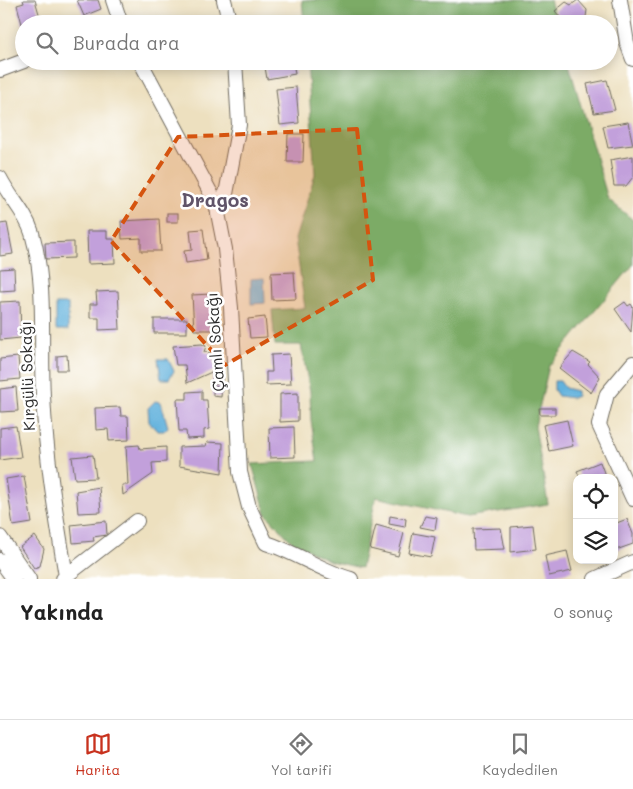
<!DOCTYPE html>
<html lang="tr">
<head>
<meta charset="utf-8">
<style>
  body { margin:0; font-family:Mali,sans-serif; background:#f6f6f6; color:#222 }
  .controls { position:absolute; right:15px; bottom:15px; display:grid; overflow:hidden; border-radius:10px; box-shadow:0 2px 12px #0003 }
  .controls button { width:45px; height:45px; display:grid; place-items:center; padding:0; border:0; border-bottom:1px solid #e0e0e0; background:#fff; color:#222; font:25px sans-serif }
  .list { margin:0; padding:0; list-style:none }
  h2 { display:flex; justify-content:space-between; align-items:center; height:65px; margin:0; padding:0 20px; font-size:21px }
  h2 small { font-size:16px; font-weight:400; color:#767676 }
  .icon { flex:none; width:28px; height:28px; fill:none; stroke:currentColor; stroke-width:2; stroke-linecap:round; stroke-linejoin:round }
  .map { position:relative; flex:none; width:633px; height:579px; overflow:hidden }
  .search { position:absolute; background:#fff; box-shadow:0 2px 12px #0003; left:15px; right:15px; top:15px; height:55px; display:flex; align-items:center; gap:12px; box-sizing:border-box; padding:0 18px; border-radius:28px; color:#767676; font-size:19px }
  .sheet { height:140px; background:#fff }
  nav { display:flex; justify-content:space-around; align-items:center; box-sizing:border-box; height:70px; border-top:1px solid #e0e0e0; background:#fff; font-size:14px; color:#767676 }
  nav a { display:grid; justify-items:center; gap:2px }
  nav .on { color:#c8321e }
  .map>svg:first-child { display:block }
</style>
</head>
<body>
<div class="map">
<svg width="633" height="579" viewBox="0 0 633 579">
  <rect width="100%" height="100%" fill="#fff"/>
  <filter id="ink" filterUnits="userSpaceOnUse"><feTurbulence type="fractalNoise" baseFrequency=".02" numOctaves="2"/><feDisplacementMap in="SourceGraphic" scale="10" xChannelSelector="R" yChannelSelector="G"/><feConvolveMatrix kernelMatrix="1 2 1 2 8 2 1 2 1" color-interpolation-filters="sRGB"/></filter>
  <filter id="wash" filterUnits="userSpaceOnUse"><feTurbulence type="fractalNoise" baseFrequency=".0096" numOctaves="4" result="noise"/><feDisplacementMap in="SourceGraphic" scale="20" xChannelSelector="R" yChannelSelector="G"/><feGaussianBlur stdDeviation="1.12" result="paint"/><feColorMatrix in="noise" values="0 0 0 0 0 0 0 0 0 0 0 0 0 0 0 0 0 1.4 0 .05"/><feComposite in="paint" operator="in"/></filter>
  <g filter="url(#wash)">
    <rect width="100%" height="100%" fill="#ede0bf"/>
    <g fill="#7bab66" stroke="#536b48">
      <path d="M302 0H550L557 24H304Z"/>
      <path d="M307 61H568L608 199 633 220V265L549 366 535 426 548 504 467 517 376 497 361 568 330 561 292 542 266 514 252 464 317 461 311 420 310 391 301 345H275L272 310 305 308 295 239 315 174Z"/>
    </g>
    <g fill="#63b2dd" stroke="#476e84">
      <path d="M264 278 265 303 251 304V279Z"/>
      <rect x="56" y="304" width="12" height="26"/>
      <path d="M158 359H168L174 371 169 379H161Z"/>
      <path d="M554 381H560L565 388 577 391V396L572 398 558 396 554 390Z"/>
      <path d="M155 401 161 402 168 427 164 431H157L149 422 148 408Z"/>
    </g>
    <g id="blocks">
      <g fill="#c2a0db">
        <path d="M23 0H35L42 24H22L17 5 24 3Z"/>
        <path d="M77 0H98L101 9 84 16Z"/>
        <path d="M578 0 587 10 585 24H566L555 11 566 2 571 5Z"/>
        <path d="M264 61H293L295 74 267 79Z"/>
        <path d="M607 80 615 110 594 113 587 84Z"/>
        <path d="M296 87 299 123 280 125 276 89Z"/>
        <path d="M628 122 633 145 608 148 603 126Z"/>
        <path d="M288 134H304L303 162H287Z"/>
        <path d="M633 156V177L626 186H614L610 160Z"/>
        <rect x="167" y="213" width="11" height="9"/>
        <path d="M159 219 161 251H141V238L122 239 121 221Z"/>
        <path d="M7 223 13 254 0 256V224Z"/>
        <path d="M203 229 207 260 186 263 184 251 192 250 190 230Z"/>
        <path d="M87 231H107V239H114L115 263 88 264Z"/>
        <path d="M74 242V258L46 259 45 243Z"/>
        <path d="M14 268 15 290 0 291V269Z"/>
        <path d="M294 272 296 299 272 300 271 273Z"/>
        <path d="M118 291 120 329 99 330V318H90V304H97L96 292Z"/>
        <path d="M211 294 212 330H194L192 295Z"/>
        <path d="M20 301 21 338 0 340V302Z"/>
        <path d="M625 302 628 306 631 304 633 307 631 332 615 309Z"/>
        <path d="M265 317 267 337 250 338 248 319Z"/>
        <rect x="154" y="319" width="33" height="14"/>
        <path d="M202 344 206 346 204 352 211 353 216 370 187 383 185 365H176L173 346Z"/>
        <path d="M573 352 590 362 588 364 600 377 591 393 559 368Z"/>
        <path d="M289 354 291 384 266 385V372H272L271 355Z"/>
        <path d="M67 355 68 370H57V356Z"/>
        <path d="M18 357 20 379 0 381V359Z"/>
        <path d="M213 374H223L222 384H212Z"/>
        <path d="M213 386 222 387 221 397 213 396Z"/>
        <path d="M16 387 18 411 0 412V389Z"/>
        <path d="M202 391V400H207L209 429 204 430V438L187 439 186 431H179L177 399H187V392Z"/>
        <path d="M298 393V421L280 422V394Z"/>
        <path d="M120 407 121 416H128L129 440 109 441 108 429 96 430 95 408Z"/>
        <path d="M539 408H555V415H540Z"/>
        <path d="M567 420 573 446 549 451 543 425Z"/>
        <path d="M16 426 21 457 0 460V428Z"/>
        <path d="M294 427 295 457 270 458 269 428Z"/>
        <path d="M207 442 223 443 222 473 179 466V447L206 446Z"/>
        <path d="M139 445 140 449 166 447V462L152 463 153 474 123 495 122 485H128L126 446Z"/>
        <path d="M93 455 96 478 75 479 72 457Z"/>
        <path d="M600 462 606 478H580L577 471Z"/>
        <path d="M24 476 32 523 13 526 6 479Z"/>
        <path d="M99 487 101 512 78 513 76 491Z"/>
        <path d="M390 516 406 519 405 527 389 524Z"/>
        <path d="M425 516 437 518 435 530 420 527Z"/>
        <path d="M627 519 633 534V544L616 550 614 524Z"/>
        <path d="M106 521 107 535 93 537 94 541 73 543 71 525Z"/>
        <path d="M376 525 404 533 398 556 370 549Z"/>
        <path d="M533 525 536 549 511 552V527Z"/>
        <path d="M501 528 505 549 474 550 473 529Z"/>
        <path d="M413 533 435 537 431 557 409 553Z"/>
        <path d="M35 536 44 549 40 566 34 568 20 547Z"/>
        <path d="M567 551 572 571 549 576 545 556Z"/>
      </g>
    </g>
  </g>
  <g filter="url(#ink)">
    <use href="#blocks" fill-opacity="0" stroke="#6f6a5f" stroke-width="1"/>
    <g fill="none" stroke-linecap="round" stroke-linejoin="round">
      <defs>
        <g id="minor">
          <path d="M113 0 121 24"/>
          <path d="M224 0 230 24"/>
          <path d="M620 0 627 43 633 59"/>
          <path d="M140 61 216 203 225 249 231 308 240 472 249 507 266 543C296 552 321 571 351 579"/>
          <path d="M0 70 24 61"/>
          <path d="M0 178C10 198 26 213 32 233 47 286 40 342 43 396 46 457 56 516 66 576L63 579"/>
          <path d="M216 203 226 194 239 125 235 61"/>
          <path d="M633 363 607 394 599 425 633 499"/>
          <path d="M0 537 29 579"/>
          <path d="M0 560 14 579"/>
          <path d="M66 576 137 521"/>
          <path d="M595 579 633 562"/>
        </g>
      </defs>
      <use href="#minor" stroke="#6f6a5f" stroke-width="16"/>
      <use href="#minor" stroke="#fff" stroke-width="14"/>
    </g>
  </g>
  <path fill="#d5540f" fill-opacity="0.2" stroke="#d5540f" stroke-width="4" stroke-dasharray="10 6" stroke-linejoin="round" d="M357 129 373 280 225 365 111 241 178 137Z"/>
  <g text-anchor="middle" stroke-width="5" stroke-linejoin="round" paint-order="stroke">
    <g font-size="16" fill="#2b2b2b" stroke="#fff">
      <text transform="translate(215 342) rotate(-94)" y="6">Çamlı Sokağı</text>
      <text transform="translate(27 376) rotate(-92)" y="6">Kırgülü Sokağı</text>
    </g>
    <g font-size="19" font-weight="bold" fill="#605469" stroke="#fff">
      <text x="215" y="207">Dragos</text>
    </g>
  </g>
</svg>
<div class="controls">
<button><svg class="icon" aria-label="locate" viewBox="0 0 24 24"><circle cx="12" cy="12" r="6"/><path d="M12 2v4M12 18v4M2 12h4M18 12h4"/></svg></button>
<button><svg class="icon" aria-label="layers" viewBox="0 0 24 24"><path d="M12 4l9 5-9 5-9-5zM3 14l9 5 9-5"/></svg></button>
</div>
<div class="search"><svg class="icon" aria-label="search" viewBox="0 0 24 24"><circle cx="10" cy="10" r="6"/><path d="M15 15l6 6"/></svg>Burada ara</div>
</div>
<section class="sheet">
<h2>Yakında<small>0 sonuç</small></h2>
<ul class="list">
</ul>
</section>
<nav>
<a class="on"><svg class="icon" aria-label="map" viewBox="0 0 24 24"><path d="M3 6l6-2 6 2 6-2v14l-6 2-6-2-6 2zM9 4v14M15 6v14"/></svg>Harita</a>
<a><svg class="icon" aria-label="directions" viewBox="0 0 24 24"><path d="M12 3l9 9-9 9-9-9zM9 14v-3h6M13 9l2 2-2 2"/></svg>Yol tarifi</a>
<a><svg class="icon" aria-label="saved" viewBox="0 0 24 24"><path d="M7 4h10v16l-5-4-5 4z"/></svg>Kaydedilen</a>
</nav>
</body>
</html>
